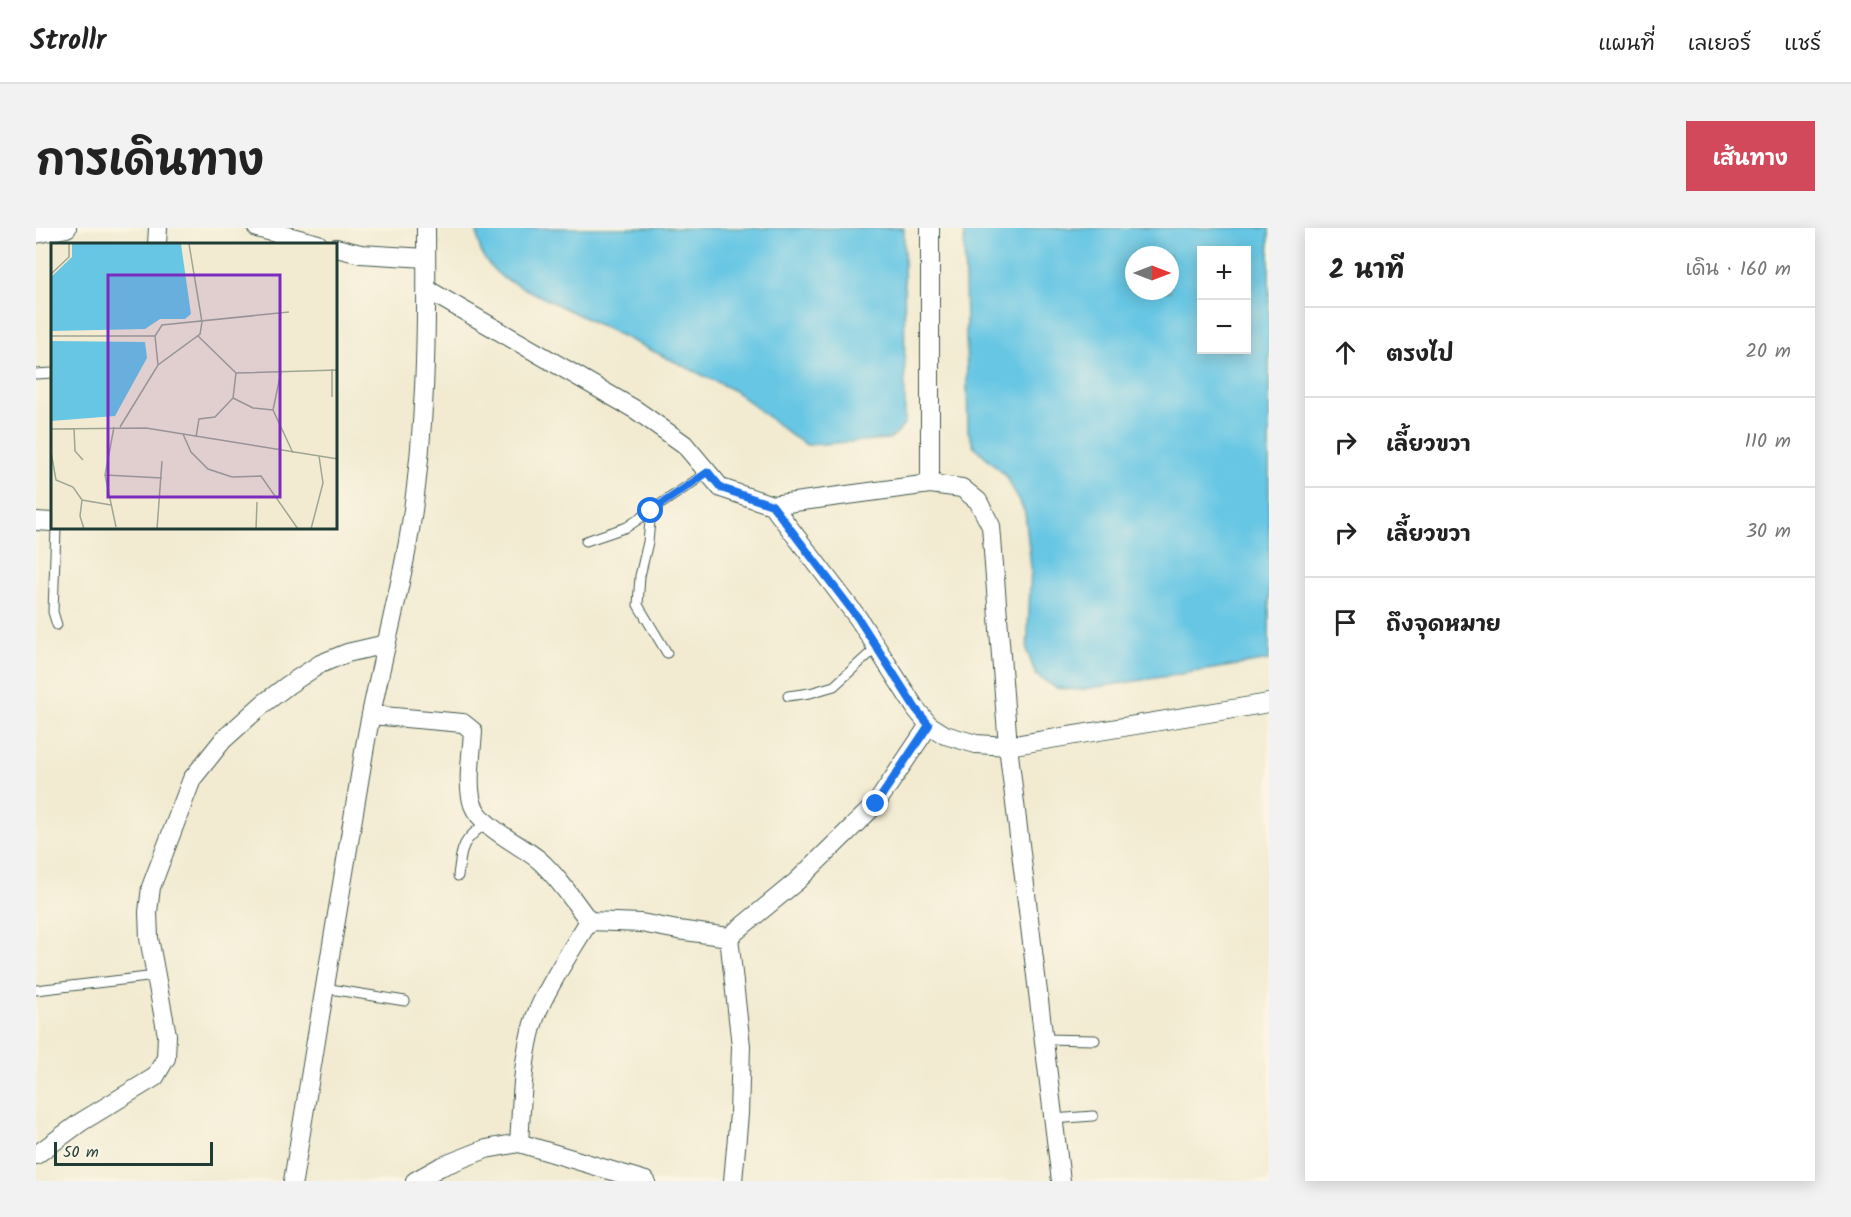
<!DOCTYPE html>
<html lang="th">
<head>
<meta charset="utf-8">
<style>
  body { margin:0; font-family:Kalam,"Playpen Sans Thai",sans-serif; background:#f2f2f2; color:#222 }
  .controls { position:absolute; right:18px; top:18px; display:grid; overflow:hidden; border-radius:0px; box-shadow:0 3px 15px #0003 }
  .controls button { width:54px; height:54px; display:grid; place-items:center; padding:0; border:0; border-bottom:2px solid #e0e0e0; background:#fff; color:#222; font:30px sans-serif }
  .compass { position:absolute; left:1089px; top:18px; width:54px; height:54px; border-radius:50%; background:#fff; box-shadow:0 3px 15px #0003; rotate:90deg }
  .scale { position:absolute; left:18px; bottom:15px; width:159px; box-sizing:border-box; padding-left:6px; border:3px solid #1f3d34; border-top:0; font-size:16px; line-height:21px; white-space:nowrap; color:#1f3d34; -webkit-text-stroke:4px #fcf5e5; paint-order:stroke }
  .stop { position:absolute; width:18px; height:18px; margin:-14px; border:4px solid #1a73e8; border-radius:50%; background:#fff }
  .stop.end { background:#1a73e8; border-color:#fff; box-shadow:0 2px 6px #0008 }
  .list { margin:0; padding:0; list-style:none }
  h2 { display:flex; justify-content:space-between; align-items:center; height:78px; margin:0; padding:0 24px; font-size:26px }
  h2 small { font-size:20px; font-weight:400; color:#767676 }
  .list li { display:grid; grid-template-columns:39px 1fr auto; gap:18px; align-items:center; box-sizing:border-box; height:90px; padding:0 24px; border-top:2px solid #e0e0e0 }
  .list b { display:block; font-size:22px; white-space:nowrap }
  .list em { font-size:20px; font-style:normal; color:#767676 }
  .icon { flex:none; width:33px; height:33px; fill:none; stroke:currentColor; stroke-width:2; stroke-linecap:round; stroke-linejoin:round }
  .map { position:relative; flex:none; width:1233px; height:953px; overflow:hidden; border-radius:0px }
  header { display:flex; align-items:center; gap:36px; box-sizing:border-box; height:84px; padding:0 30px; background:#fff; border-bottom:2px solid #e0e0e0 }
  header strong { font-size:28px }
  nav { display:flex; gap:33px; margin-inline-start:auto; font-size:21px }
  .intro { display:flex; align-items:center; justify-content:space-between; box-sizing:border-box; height:144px; padding:0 36px }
  h1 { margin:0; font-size:42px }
  .button { padding:15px 27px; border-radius:0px; background:#d1495b; color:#fff; font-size:21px; font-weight:700 }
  main { display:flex; gap:36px; padding:0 36px }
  aside { flex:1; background:#fff; border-radius:0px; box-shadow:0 3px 15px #0003 }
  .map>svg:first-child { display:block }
</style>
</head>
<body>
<header>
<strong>Strollr</strong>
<nav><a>แผนที่</a><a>เลเยอร์</a><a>แชร์</a></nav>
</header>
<div class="intro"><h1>การเดินทาง</h1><a class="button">เส้นทาง</a></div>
<main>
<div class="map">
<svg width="1233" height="953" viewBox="0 0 1233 953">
  <rect width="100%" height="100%" fill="#fcf5e5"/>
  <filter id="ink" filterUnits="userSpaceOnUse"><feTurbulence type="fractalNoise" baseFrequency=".0167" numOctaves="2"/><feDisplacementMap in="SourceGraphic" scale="12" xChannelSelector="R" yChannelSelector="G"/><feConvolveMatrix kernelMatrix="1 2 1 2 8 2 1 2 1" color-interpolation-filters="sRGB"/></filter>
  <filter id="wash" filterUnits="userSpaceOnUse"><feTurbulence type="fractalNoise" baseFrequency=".008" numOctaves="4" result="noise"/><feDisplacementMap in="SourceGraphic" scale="24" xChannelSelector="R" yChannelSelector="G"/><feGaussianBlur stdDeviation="1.35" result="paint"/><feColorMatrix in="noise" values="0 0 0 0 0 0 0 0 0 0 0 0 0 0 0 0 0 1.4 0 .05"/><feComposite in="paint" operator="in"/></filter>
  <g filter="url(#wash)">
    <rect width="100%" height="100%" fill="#f2ebd2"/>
    <g fill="#66c6e4" stroke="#42828c" stroke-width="1.5" fill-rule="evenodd">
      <path d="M441 0H868L869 195 861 206 853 211 771 217 756 208 699 163 467 50C448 34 442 25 441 0Z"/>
      <path d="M928 0H1233V432L1043 462 1020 460 1000 447 991 423 995 339 989 285 970 248 938 218 932 203ZM1166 22H1210V122H1166ZM1098 27H1134V63H1098Z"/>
    </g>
  </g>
  <g filter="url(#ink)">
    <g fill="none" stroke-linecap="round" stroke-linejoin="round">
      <defs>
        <g id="lane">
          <path d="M0 146 16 145"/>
          <path d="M615 283 612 314 604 348 602 377 631 425"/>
          <path d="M20 300 17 384 21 397"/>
          <path d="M550 313 591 299 672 244"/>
          <path d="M752 468 774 465 798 458 841 419"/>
          <path d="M422 648C426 616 426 614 451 594"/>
          <path d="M288 760 369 773"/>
          <path d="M0 762 120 748"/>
          <path d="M1007 811 1059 812"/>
          <path d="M1017 891 1057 888"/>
        </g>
        <g id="street">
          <path d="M221 0 282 16"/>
          <path d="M0 6 31 0"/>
          <path d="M121 16 122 0"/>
          <path d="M300 20 325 26 390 30"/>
          <path d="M392 62 600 182 648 216 685 260 736 277 822 390 880 481 893 497 909 507 940 516 972 518 1233 475"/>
          <path d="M894 256V0"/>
          <path d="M736 277 894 256 926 260 942 273 955 298 972 518 1025 953"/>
          <path d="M0 293 16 294"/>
          <path d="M335 487 427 495 437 503C436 524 430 557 437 577 446 600 484 616 503 632 522 649 537 672 553 693L605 695 642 702 693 709 761 653 840 576 893 497"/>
          <path d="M693 709 705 818 703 886 697 953"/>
          <path d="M483 915C486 874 486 814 504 778 518 748 536 721 553 693"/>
          <path d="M0 927 45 894 119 849 130 830 131 807 113 710 112 684 115 659 156 551 187 512 227 476 252 457 284 436 311 425 350 416"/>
          <path d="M257 953C281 808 304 663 329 518 341 449 360 382 372 314 390 211 391 105 390 0"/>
          <path d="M379 953 404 939 450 921 483 915 610 953"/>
        </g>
      </defs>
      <use href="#lane" stroke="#3f574c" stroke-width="11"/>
      <use href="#street" stroke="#3f574c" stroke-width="20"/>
      <use href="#lane" stroke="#fff" stroke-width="9"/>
      <use href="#street" stroke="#fff" stroke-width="18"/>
    </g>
  </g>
  <g fill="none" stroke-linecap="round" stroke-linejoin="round" filter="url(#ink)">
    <path stroke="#1a73e8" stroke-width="8" d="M615 283 672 244 685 260 736 277 822 390 880 481 893 497 840 576"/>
  </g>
  <g transform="translate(15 15)">
    <rect width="286" height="286" fill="#f2ebd2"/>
    <path d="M21 1H130L140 71 134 76H109L94 86 0 88V34L21 14ZM0 98 94 99 96 115 64 173 0 178Z" fill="#66c6e4"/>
    <path fill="none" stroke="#9ea593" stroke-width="1.5" d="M0 31 18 14V1M0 93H104M107 122 104 93 111 82 238 69M281 126V154M230 129 222 167 242 210M185 130 287 127M182 155 202 165 222 167M63 184 54 232 65 284M69 184 107 122 149 91 151 79 138 1M23 185 24 208 32 217M0 186 95 185 287 216M132 191 140 209 157 226 181 234 210 233 247 286M145 194 148 176 164 174 182 155 185 130 147 93M0 209 5 237 22 244 31 257 60 262M54 232 111 235M31 257 29 273 33 286M58 286H103M106 286 111 218M205 286 206 259M260 286 272 240 268 213"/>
    <path fill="#7b2cbf" fill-opacity="0.15" stroke="#7b2cbf" stroke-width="3" d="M57 32H229V254H57Z"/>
    <rect width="286" height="286" fill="none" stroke="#1f3d34" stroke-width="3"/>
  </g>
</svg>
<div class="controls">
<button>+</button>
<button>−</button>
</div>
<svg class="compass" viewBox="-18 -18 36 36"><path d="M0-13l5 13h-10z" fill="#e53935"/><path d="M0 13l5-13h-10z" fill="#767676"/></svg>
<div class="scale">50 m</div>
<div class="stop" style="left:615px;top:283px"></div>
<div class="stop end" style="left:840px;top:576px"></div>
</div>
<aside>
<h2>2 นาที<small>เดิน · 160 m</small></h2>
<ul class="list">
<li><svg class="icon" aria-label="ahead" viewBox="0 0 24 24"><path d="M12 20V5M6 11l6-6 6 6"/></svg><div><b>ตรงไป</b></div><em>20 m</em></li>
<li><svg class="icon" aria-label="right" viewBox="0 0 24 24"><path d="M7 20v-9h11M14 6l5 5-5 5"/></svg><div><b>เลี้ยวขวา</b></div><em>110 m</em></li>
<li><svg class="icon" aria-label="right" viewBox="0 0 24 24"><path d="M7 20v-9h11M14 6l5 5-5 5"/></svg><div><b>เลี้ยวขวา</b></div><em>30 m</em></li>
<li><svg class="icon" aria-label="arrive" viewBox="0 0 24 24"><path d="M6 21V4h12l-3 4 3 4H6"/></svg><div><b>ถึงจุดหมาย</b></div></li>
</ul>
</aside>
</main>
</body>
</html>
